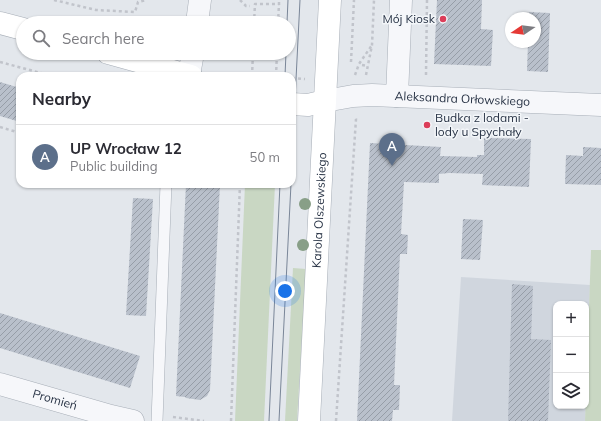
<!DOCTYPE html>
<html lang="en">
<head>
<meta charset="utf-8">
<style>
  body { margin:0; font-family:Mulish,sans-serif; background:#f2f2f3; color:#2b2b33 }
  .controls { position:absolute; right:12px; bottom:12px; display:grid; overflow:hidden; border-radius:8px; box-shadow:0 1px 3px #0004 }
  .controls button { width:36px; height:36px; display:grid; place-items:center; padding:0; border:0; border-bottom:1px solid #e1e1e2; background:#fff; color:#2b2b33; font:20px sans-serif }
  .compass { position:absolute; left:505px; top:12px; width:36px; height:36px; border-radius:50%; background:#fff; box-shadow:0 1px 3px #0004; rotate:257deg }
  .you { position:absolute; left:285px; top:291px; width:14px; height:14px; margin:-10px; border:3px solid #fff; border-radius:50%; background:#1a73e8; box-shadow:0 0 0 6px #1a73e833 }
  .badge { display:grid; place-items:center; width:26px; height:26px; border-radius:50%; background:#2563eb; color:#fff; font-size:13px; font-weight:700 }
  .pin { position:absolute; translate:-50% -33px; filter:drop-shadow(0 1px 2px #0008) }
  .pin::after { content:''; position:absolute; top:21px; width:14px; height:12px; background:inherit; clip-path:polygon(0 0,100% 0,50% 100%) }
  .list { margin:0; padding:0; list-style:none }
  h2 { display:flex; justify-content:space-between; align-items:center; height:52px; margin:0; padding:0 16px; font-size:17px }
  h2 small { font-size:13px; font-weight:400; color:#7c7c81 }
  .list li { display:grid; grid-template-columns:26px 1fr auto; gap:12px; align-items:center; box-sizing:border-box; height:64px; padding:0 16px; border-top:1px solid #e1e1e2 }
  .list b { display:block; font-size:15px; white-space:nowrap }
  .list p { margin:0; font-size:13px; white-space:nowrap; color:#7c7c81 }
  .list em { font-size:13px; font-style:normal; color:#7c7c81 }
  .icon { flex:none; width:22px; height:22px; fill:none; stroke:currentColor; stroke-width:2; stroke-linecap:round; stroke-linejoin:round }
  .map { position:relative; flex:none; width:601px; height:421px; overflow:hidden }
  .search { position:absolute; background:#fff; box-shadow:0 1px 3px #0004; left:16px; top:16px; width:280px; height:44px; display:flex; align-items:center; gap:10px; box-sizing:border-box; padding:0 14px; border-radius:22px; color:#7c7c81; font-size:15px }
  .panel { position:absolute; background:#fff; box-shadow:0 1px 3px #0004; left:16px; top:72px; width:280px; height:116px; border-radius:12px }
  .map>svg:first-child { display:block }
</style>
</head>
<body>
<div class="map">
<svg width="601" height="421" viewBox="0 0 601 421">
  <defs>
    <pattern id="building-hatch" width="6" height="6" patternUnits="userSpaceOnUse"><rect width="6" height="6" fill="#b9c0cb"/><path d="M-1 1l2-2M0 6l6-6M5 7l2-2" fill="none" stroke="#969da7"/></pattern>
  </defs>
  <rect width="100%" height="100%" fill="#e3e7ec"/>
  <path fill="#d0d6de" d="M461 277 590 285 586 393V304H556V406H586L585 421H452Z"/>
  <g fill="#c9d7c3">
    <path d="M245 184H275L264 421H235Z"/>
    <path d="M591 250H601V421H585Z"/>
    <path d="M293 268 306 269 297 421H285Z"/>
  </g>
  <g fill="url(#building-hatch)">
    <path d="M437 0H482L481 29 493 30 491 66 434 64Z"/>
    <path d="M529 12 550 13 548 72 527 71 528 42H535V18H529Z"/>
    <path d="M0 82 20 88V122L0 116Z"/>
    <path d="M484 138 531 139 529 187 482 185 483 174 449 173 439 174V183L404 182 401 234 408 235 407 254H400L394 385H400L399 410H393L392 421H357L370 143 441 147 440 156 477 157V155H484Z"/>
    <path d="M583 147 601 148V185L565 184 566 155 583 156Z"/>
    <path d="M186 184H220L210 390 207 396 200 400 186 398 185 397 176 396Z"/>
    <path d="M133 198 153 199 146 316 126 315Z"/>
    <path d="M463 219 483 220 480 260 461 259Z"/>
    <path d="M512 284 533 286 531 339 551 340 548 421H508Z"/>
    <path d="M0 313 140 356 130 388 0 348Z"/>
  </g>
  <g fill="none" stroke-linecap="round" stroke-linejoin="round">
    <defs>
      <path id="lane" d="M157 421 166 184"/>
      <g id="street">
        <path d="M197 23 200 0"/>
        <path d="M189 75 193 53"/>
        <path d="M397 96 401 0"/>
        <path id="s1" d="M325 101 353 96 372 95 601 105"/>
        <path id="s2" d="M0 384 111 416 133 421"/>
      </g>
      <g id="secondary">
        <path d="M0 23 23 29"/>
        <path d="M108 53 191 76"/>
        <path d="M292 104 308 105 325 101"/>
        <path id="s3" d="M309 421 330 0"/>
      </g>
    </defs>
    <use href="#lane" stroke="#a7aeb7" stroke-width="12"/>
    <use href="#street" stroke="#a7aeb7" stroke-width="23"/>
    <use href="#secondary" stroke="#a7aeb7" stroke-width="23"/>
    <g stroke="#c1c4cb" stroke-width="2.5" stroke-dasharray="3 3" stroke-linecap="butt">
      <path d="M54 0 96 10 135 12 138 2 147 0"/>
      <path d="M240 0 246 6H250"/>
      <path d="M254 23 255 4H279V0"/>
      <path d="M278 23 279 4"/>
      <path d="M0 62 52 76"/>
      <path d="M351 62 354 0"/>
      <path d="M362 65 368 66"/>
      <path d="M252 74 274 76"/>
      <path d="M355 75 359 64 372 45"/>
      <path d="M366 75 372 45 374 0"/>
      <path d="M426 75 427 0"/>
      <path d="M252 76 253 53"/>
      <path d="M276 76 277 53"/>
      <path d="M292 78 305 79"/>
      <path d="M0 127 20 133"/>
      <path d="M173 417 204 421"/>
      <path d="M231 421 240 184"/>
      <path d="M336 421 355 134 356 119 355 116"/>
    </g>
    <use href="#lane" stroke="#f6f7fa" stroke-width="11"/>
    <use href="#street" stroke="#f6f7fa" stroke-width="22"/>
    <use href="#secondary" stroke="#fff" stroke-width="22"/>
    <g stroke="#7a8698" stroke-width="1">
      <path d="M287 23 288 0"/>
      <path d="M285 76 286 53"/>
      <path d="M292 159 300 0"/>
      <path d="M269 421 280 184"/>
      <path d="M279 421 291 184"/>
    </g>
  </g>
  <g fill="#889f87">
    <circle cx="305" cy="204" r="6"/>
    <circle cx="303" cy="245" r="6"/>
  </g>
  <g fill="#dc3d59" stroke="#f3f6f9" stroke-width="1.5">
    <circle cx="443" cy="19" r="4"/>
    <circle cx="427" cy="125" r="4"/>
  </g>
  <g text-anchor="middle" stroke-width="3" stroke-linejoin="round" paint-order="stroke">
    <g font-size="12" fill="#293446" stroke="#f3f6f9" text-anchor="end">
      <text x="435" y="23">Mój Kiosk</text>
      <text x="435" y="122" text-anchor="start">Budka z lodami -<tspan x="435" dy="14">lody u Spychały</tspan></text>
    </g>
    <g font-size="12" fill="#293446" stroke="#f3f6f9">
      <text dy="4" stroke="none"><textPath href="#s1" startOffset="138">Aleksandra Orłowskiego</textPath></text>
      <text dy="4" stroke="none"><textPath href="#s3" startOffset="211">Karola Olszewskiego</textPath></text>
      <text dy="4" stroke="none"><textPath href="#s2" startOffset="57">Promień</textPath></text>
    </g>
  </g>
</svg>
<div class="controls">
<button>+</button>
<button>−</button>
<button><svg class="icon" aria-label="layers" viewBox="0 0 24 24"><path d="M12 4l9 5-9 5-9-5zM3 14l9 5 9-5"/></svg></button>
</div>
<svg class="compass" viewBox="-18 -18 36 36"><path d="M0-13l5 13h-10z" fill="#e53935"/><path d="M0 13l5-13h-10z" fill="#7c7c81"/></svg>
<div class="you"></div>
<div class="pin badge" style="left:392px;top:166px;background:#5c6f8a">A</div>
<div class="search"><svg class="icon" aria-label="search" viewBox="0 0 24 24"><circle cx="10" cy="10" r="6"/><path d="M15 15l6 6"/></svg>Search here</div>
<section class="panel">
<h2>Nearby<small></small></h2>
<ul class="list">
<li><span class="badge" style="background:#5c6f8a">A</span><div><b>UP Wrocław 12</b><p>Public building</p></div><em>50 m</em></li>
</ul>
</section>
</div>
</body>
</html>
